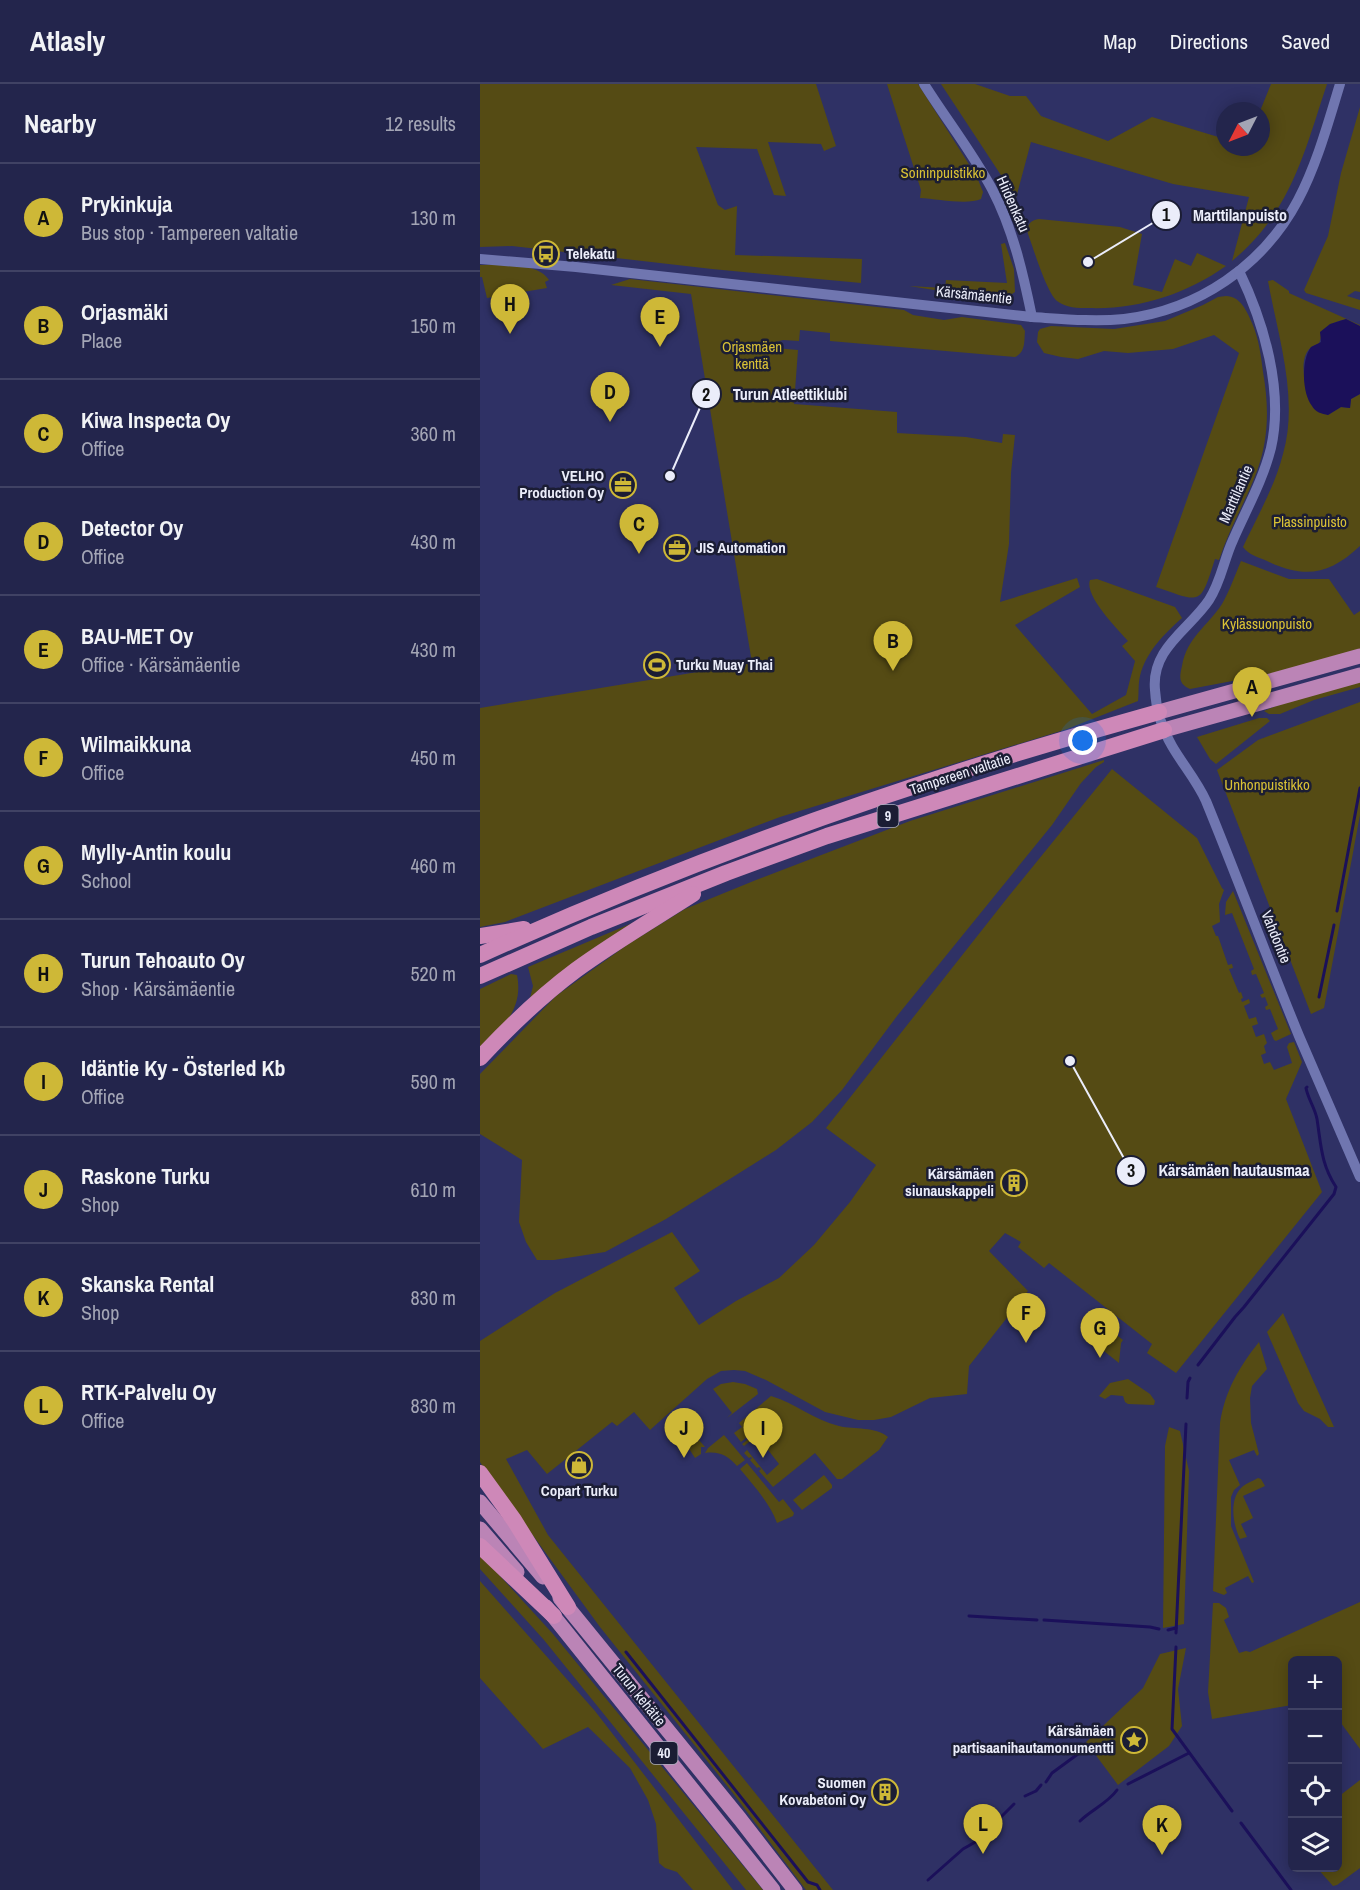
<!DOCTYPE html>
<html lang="en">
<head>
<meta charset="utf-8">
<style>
  body { margin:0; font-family:"Archivo Narrow",sans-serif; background:#2b2d53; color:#f1f3f6 }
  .controls { position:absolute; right:18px; bottom:18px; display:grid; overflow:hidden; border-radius:9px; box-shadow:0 3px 15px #0003 }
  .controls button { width:54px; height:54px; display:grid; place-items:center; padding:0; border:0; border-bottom:2px solid #404264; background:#23254c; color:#f1f3f6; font:30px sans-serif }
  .compass { position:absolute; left:736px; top:18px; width:54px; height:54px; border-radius:50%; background:#23254c; box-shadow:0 3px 15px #0003; rotate:228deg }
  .you { position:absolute; left:603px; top:657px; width:21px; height:21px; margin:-15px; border:4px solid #fff; border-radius:50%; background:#1a73e8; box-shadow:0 0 0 9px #1a73e833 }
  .badge { display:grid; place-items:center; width:39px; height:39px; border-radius:50%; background:#ceb837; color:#111; font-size:20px; font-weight:700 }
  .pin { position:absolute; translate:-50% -50px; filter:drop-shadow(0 2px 3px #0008) }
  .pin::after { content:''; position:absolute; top:32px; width:21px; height:18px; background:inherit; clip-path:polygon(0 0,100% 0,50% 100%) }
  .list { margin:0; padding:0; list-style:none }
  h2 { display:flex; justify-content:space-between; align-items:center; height:78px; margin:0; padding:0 24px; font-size:26px }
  h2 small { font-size:20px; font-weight:400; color:#a3a5b5 }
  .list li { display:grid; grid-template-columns:39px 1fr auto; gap:18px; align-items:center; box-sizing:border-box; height:108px; padding:0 24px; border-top:2px solid #404264 }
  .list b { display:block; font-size:22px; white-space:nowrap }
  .list p { margin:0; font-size:20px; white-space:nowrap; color:#a3a5b5 }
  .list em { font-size:20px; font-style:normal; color:#a3a5b5 }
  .icon { flex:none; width:33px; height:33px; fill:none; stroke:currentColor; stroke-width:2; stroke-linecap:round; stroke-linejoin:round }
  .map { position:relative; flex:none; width:880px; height:1806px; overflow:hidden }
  header { display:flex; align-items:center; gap:36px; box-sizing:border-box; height:84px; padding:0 30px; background:#23254c; border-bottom:2px solid #404264 }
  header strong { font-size:28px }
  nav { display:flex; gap:33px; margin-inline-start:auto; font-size:21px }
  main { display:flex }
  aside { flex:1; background:#23254c }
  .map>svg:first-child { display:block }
</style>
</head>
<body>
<header>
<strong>Atlasly</strong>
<nav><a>Map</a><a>Directions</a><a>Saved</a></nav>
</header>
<main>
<aside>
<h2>Nearby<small>12 results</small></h2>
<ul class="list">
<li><span class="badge">A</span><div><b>Prykinkuja</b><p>Bus stop · Tampereen valtatie</p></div><em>130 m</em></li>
<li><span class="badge">B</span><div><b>Orjasmäki</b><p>Place</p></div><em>150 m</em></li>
<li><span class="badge">C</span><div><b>Kiwa Inspecta Oy</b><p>Office</p></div><em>360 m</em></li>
<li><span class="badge">D</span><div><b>Detector Oy</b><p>Office</p></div><em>430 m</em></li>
<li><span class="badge">E</span><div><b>BAU-MET Oy</b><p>Office · Kärsämäentie</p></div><em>430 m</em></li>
<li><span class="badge">F</span><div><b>Wilmaikkuna</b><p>Office</p></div><em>450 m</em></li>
<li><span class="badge">G</span><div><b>Mylly-Antin koulu</b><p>School</p></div><em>460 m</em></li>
<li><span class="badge">H</span><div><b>Turun Tehoauto Oy</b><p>Shop · Kärsämäentie</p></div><em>520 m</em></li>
<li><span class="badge">I</span><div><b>Idäntie Ky - Österled Kb</b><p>Office</p></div><em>590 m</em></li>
<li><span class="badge">J</span><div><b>Raskone Turku</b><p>Shop</p></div><em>610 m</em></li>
<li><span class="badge">K</span><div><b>Skanska Rental</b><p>Shop</p></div><em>830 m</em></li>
<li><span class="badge">L</span><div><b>RTK-Palvelu Oy</b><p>Office</p></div><em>830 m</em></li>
</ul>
</aside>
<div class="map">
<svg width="880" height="1806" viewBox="0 0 880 1806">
  <rect width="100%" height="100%" fill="#2f3165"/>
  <g fill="#554b14">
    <path d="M0 0H336L356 62 344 67 341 60 288 58 306 112 294 111 277 65 216 63 238 121 245 126 257 122 255 171 382 175 381 199 232 185 32 162 0 163Z"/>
    <path d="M407 0H438L497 93 503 108 501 115C488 121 456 115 440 114L441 106Z"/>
    <path d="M461 0H495L530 12H546L561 32 628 57 672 33 745 55V63H781L780 27 791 0H847C824 69 811 128 752 177L769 113 693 100 551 58 536 114Z"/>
    <path d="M880 23V208L875 207 867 212 880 216V226L826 209 824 206 848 152 861 89Z"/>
    <path d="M559 135 640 143 662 150 653 201 682 208 695 175 711 182 717 169 746 182C706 210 658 226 608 224 598 224 586 224 577 217 566 207 554 166 548 150 546 142 550 136 559 135Z"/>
    <path d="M525 159 534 185 535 208 532 210 492 212 429 202 465 204 466 196 527 199 521 160Z"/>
    <path d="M0 181C19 181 58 178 69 196L65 198 67 204 7 214 2 193H0Z"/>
    <path d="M150 195 424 226 433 231 464 236 482 233 541 241 545 247C544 257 546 268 535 273L350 257V249L320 246 319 257 303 256 296 258 295 264 318 266 314 320 417 328V349L486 353 522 359 523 350 535 351 531 389 529 460 520 518 597 494 600 503 535 541 612 630 646 611 655 577 642 562 648 557C638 545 604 512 610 496L617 495 695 523 702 534C684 550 666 568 660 592 658 600 659 609 658 617L587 645 300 733 25 838 0 843V624L272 579 211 210 131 201Z"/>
    <path d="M793 196 809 207V209L880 241V242L866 235C847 240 844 243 839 260 817 264 824 294 827 311L848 331 861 323 870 324 871 315 880 310V462C849 491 825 495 787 477 778 473 769 471 763 463 777 433 795 402 803 370 819 314 798 253 788 197Z"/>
    <path d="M746 212C760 212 767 227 772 239 779 255 781 272 783 288 789 322 789 354 777 387 766 417 749 445 739 476L735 475C720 522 722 519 676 503L759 269 734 251 693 265 648 269 624 267 598 275 581 273 564 269 557 258 558 248 560 245 571 242 634 245 685 237 723 221 738 213Z"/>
    <path d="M761 477 809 495H849L874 531 880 527V566L800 588 710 605C699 600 699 594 702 582 707 553 727 543 742 520 750 506 755 491 761 477Z"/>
    <path d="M880 597V603L834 616 800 630H789L784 627 798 621Z"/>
    <path d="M880 618V731L844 924 831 930 737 686 778 656Z"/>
    <path d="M779 634H787L790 637 736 680 730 675 717 653Z"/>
    <path d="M624 676V678L616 683 601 699 572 741 417 932 362 1006 332 1038 296 1066 186 1135 125 1168 74 1176H57L46 1158 39 1138 42 1076 0 1050V990L76 912 147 861 205 825 276 796 430 737Z"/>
    <path d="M632 685 717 754 742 804 744 806 739 820 740 838 732 842 736 852H738L748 881 752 880 753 884 749 885 759 909 761 908 763 914 761 915 762 918 769 915 770 919 764 922 769 935 776 933 778 940 772 942 776 953 784 950 787 959 784 962 786 969 781 971 784 980 790 978 794 986 812 979 807 963 809 959 814 958 822 978 806 1015 842 1108 696 1289 667 1269 672 1260 569 1179 564 1184 538 1163 541 1158 525 1149 509 1167 548 1207 489 1282 487 1310 450 1314 411 1333 394 1336H378L345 1328 286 1296 265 1287 254 1286 241 1287 227 1295 170 1346 154 1328 137 1342 132 1338 67 1390 47 1366 26 1375 68 1451 353 1806H326L252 1708 120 1543 5 1386 0 1378V1257L75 1209 192 1148 220 1187 194 1204 219 1241 256 1217 299 1194 334 1161 370 1118 396 1081 346 1044 528 813Z"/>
    <path d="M753 807 811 950 796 957 794 956 791 949 798 945 790 925 786 926 785 923 788 921 785 913 782 914 780 911 784 909 776 890 772 891 771 887 774 885 752 829 745 831 746 818Z"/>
    <path d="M169 832 50 914 53 902 48 883Z"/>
    <path d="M31 890 37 891C44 926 21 944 0 969V905Z"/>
    <path d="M803 1229 854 1343H848L840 1335 824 1327 818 1319 787 1248Z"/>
    <path d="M628 1244 643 1256 641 1259 639 1279 615 1260Z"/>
    <path d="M779 1258 787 1285 772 1302 770 1314 771 1339 779 1370 777 1372 774 1366 749 1376 760 1401 754 1406 751 1413V1442L774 1498 772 1499 768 1492 745 1504 747 1509 744 1511 733 1507 740 1339C745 1307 759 1283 779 1258Z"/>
    <path d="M648 1295 670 1310 675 1317 674 1321 648 1320 645 1318 643 1312 631 1311 625 1315 619 1312 630 1299Z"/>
    <path d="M253 1298 265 1300 277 1305 278 1310 247 1334 252 1329 233 1305 241 1300Z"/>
    <path d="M291 1312C315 1319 334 1336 359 1342 375 1346 395 1342 408 1353L399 1366 362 1395H357L335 1369 293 1403 279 1387 281 1385 279 1383 277 1384 270 1376 272 1374 271 1373 269 1374 264 1369 267 1366 287 1391 299 1380 277 1352 264 1362 262 1360 275 1350 273 1348 261 1358 254 1349 262 1343 259 1339Z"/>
    <path d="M201 1332 202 1335 197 1340 213 1360 219 1356 225 1363H221V1370L215 1374 202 1354 197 1357 188 1343Z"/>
    <path d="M689 1343 700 1347 709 1387 704 1540 683 1544 685 1362Z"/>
    <path d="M244 1351 265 1376 257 1382C248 1372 240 1367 225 1369L228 1364Z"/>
    <path d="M267 1379 299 1418 303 1415 314 1429 313 1432 297 1439C290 1419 273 1401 260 1385Z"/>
    <path d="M344 1391 352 1401V1404L322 1426 313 1416Z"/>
    <path d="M778 1394 781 1395 785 1402 763 1412 773 1434 761 1440 767 1453 760 1455C753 1441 749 1416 761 1404 766 1399 773 1397 778 1394Z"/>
    <path d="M0 1470 73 1550 283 1806H266L64 1556 0 1485Z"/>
    <path d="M0 1497 115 1627 253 1806H213L197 1788 185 1784 179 1779 176 1740 168 1716 150 1684 108 1643 63 1665 0 1594Z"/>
    <path d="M880 1518V1665L858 1635V1576H812V1621L732 1635 728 1608 733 1519H739L746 1524 749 1533 744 1536 759 1569 766 1567 770 1568Z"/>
    <path d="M706 1564 698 1605 702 1642 689 1662 638 1701 606 1658 663 1604 680 1570Z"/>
    <path d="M880 1696V1784L857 1801 853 1802 837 1784H858V1713Z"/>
  </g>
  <path fill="#1b105a" d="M866 235 880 242V310L871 315 870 324 861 323 848 331C842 330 835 328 832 322 822 309 821 276 831 263L841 258 840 248 850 240Z"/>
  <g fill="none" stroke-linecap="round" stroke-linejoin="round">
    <g stroke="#1b105a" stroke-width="3">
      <path d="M857 827 880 704"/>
      <path d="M839 913 854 841"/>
      <path d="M718 1281 755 1233 764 1223 854 1110 856 1103C841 1080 841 1061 837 1035 835 1024 828 1015 826 1004L827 1003"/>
      <path d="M707 1314 708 1298 710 1294"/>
      <path d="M489 1532 557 1536"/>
      <path d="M564 1536 670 1543 679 1545"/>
      <path d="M688 1546 696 1544"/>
      <path d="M696 1549 706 1340"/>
      <path d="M696 1563 692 1645 752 1727"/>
      <path d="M146 1568 328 1798 337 1801 340 1806"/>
      <path d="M566 1698 572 1689 598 1670"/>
      <path d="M648 1700 709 1669"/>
      <path d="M545 1712 556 1707 561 1701"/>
      <path d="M600 1737C611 1726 628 1719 637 1706"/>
      <path d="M761 1739 811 1806"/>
      <path d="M448 1796 483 1765 497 1757 534 1720"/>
    </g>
    <g stroke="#7076b0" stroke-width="10">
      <path d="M444 0C466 35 492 68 512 105 533 145 543 189 552 233"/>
      <path d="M0 175 96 183 552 233C583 235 614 238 644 235 718 226 783 182 818 116 837 80 848 39 860 0"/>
      <path d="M759 187C784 239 804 307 791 364 783 396 766 426 753 456 744 475 741 498 729 516 709 546 671 564 675 606 676 625 682 645 692 662 703 681 717 697 726 717 758 795 787 874 819 952 839 999 860 1046 880 1093"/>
    </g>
    <g stroke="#bb84b6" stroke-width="15">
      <path d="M679 628 880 572"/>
      <path d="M684 646 880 591"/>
      <path d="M0 1418 63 1493"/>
      <path d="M0 1445 37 1488"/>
      <path d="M80 1514 260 1735 315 1806"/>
      <path d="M66 1523 293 1806"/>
    </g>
    <g stroke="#ce88b8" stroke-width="16">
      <path d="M0 852 44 845"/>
      <path d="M0 871C219 772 447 692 679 628"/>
      <path d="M0 892 111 843 246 789 347 752 684 646"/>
      <path d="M0 974C29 943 61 912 96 886 133 859 174 835 213 810"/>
      <path d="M0 1389 34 1436 88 1523"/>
      <path d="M0 1462 74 1532"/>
    </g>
  </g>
  <defs>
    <symbol id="bus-ring" viewBox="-11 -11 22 22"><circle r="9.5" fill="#1b1d34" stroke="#ceb837" stroke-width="1.5"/><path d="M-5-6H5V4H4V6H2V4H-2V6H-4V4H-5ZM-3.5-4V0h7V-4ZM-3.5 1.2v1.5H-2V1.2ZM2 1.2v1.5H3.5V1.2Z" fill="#ceb837"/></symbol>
    <symbol id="office-ring" viewBox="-11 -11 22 22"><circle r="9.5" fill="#1b1d34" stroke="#ceb837" stroke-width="1.5"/><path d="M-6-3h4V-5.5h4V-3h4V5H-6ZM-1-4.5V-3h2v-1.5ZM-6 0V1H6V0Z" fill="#ceb837"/></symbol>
    <symbol id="stadium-ring" viewBox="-11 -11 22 22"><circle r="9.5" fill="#1b1d34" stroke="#ceb837" stroke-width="1.5"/><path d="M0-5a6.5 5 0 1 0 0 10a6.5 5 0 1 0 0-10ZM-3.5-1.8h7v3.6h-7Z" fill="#ceb837"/></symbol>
    <symbol id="building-ring" viewBox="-11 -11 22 22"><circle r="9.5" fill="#1b1d34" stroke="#ceb837" stroke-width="1.5"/><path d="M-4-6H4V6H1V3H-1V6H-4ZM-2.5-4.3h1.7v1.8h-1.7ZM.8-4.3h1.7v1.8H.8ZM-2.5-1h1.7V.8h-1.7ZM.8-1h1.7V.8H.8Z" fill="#ceb837"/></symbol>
    <symbol id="shop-ring" viewBox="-11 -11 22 22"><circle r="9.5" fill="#1b1d34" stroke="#ceb837" stroke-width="1.5"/><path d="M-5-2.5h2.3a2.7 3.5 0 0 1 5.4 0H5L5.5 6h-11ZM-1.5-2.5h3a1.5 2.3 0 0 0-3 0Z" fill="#ceb837"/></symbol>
    <symbol id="sight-ring" viewBox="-11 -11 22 22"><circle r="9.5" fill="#1b1d34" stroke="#ceb837" stroke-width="1.5"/><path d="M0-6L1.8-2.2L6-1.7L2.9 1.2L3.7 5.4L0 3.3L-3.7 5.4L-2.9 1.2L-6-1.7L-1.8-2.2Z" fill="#ceb837"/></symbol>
  </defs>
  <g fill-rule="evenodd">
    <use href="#bus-ring" x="51" y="155" width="30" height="30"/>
    <use href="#office-ring" x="128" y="386" width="30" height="30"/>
    <use href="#office-ring" x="182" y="449" width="30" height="30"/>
    <use href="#stadium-ring" x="162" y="566" width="30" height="30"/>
    <use href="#building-ring" x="519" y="1084" width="30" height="30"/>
    <use href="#shop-ring" x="84" y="1366" width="30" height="30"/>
    <use href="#sight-ring" x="639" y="1641" width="30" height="30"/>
    <use href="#building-ring" x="390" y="1693" width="30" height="30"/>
  </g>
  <g text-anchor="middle" stroke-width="5" stroke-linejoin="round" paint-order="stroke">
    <g fill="#1b1d34" stroke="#adafbf" stroke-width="1.5">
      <rect x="397.5" y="721" width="21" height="22" rx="4.5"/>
      <rect x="170.5" y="1658" width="27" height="22" rx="4.5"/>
    </g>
    <g font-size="14" font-weight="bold" fill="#ebedfa">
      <text x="408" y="737">9</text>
      <text x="184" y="1674">40</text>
    </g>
    <g font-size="15" fill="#dac235" stroke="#1b1d34">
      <text x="463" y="94">Soininpuistikko</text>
      <text x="272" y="268">Orjasmäen<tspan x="272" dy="17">kenttä</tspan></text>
      <text x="830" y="443">Plassinpuisto</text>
      <text x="787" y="545">Kylässuonpuisto</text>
      <text x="787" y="706">Unhonpuistikko</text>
    </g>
    <g font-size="15" fill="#ebedfa" stroke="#1b1d34">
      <text transform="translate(533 120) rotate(66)" y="5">Hiidenkatu</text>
      <text transform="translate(494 211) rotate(6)" y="5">Kärsämäentie</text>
      <text transform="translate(756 410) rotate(-66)" y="5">Marttilantie</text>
      <text transform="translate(480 690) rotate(-18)" y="5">Tampereen valtatie</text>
      <text transform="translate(796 853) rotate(68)" y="5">Vahdontie</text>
      <text transform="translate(159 1611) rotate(51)" y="5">Turun kehätie</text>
    </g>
    <g font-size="15" font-weight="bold" fill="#ebedfa" stroke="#1b1d34" text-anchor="end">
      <text x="86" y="175" text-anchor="start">Telekatu</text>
      <text x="124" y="397">VELHO<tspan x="124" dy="17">Production Oy</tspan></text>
      <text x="216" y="469" text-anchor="start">JIS Automation</text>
      <text x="196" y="586" text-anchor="start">Turku Muay Thai</text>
      <text x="514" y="1095">Kärsämäen<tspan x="514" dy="17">siunauskappeli</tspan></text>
      <text x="99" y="1412" text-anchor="middle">Copart Turku</text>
      <text x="634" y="1652">Kärsämäen<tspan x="634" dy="17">partisaanihautamonumentti</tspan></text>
      <text x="386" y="1704">Suomen<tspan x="386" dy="17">Kovabetoni Oy</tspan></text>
    </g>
  </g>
  <path fill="none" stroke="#ebedfa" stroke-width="2" d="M608 178L686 131M190 392L226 310M590 977L651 1087"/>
  <g fill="#ebedfa" stroke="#1b1d34" stroke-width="2">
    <circle cx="608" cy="178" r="6"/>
    <circle cx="190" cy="392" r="6"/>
    <circle cx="590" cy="977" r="6"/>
    <circle cx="686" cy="131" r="15"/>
    <circle cx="226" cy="310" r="15"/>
    <circle cx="651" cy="1087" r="15"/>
  </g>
  <g font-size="18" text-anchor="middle" font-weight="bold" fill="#111">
    <text x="686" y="137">1</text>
    <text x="226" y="317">2</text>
    <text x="651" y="1093">3</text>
  </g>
  <g font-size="16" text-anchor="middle" font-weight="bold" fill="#ebedfa" stroke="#1b1d34" stroke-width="5" stroke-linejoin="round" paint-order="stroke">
    <text x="760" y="137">Marttilanpuisto</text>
    <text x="310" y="316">Turun Atleettiklubi</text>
    <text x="754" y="1092">Kärsämäen hautausmaa</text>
  </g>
</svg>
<div class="controls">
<button>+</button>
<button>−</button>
<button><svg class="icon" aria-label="locate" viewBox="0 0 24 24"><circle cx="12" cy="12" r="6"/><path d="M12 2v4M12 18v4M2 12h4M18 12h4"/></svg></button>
<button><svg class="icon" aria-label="layers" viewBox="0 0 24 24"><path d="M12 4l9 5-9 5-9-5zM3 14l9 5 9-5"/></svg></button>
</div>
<svg class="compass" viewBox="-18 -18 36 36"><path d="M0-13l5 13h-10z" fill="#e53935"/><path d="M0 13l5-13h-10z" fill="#a3a5b5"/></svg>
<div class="you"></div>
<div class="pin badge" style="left:772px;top:633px">A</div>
<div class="pin badge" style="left:413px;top:587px">B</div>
<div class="pin badge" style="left:159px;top:470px">C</div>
<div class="pin badge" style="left:130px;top:338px">D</div>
<div class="pin badge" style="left:180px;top:263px">E</div>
<div class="pin badge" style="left:546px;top:1259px">F</div>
<div class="pin badge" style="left:620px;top:1274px">G</div>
<div class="pin badge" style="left:30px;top:250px">H</div>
<div class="pin badge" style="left:283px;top:1374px">I</div>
<div class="pin badge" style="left:204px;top:1374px">J</div>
<div class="pin badge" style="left:682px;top:1771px">K</div>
<div class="pin badge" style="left:503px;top:1770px">L</div>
</div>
</main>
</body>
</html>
